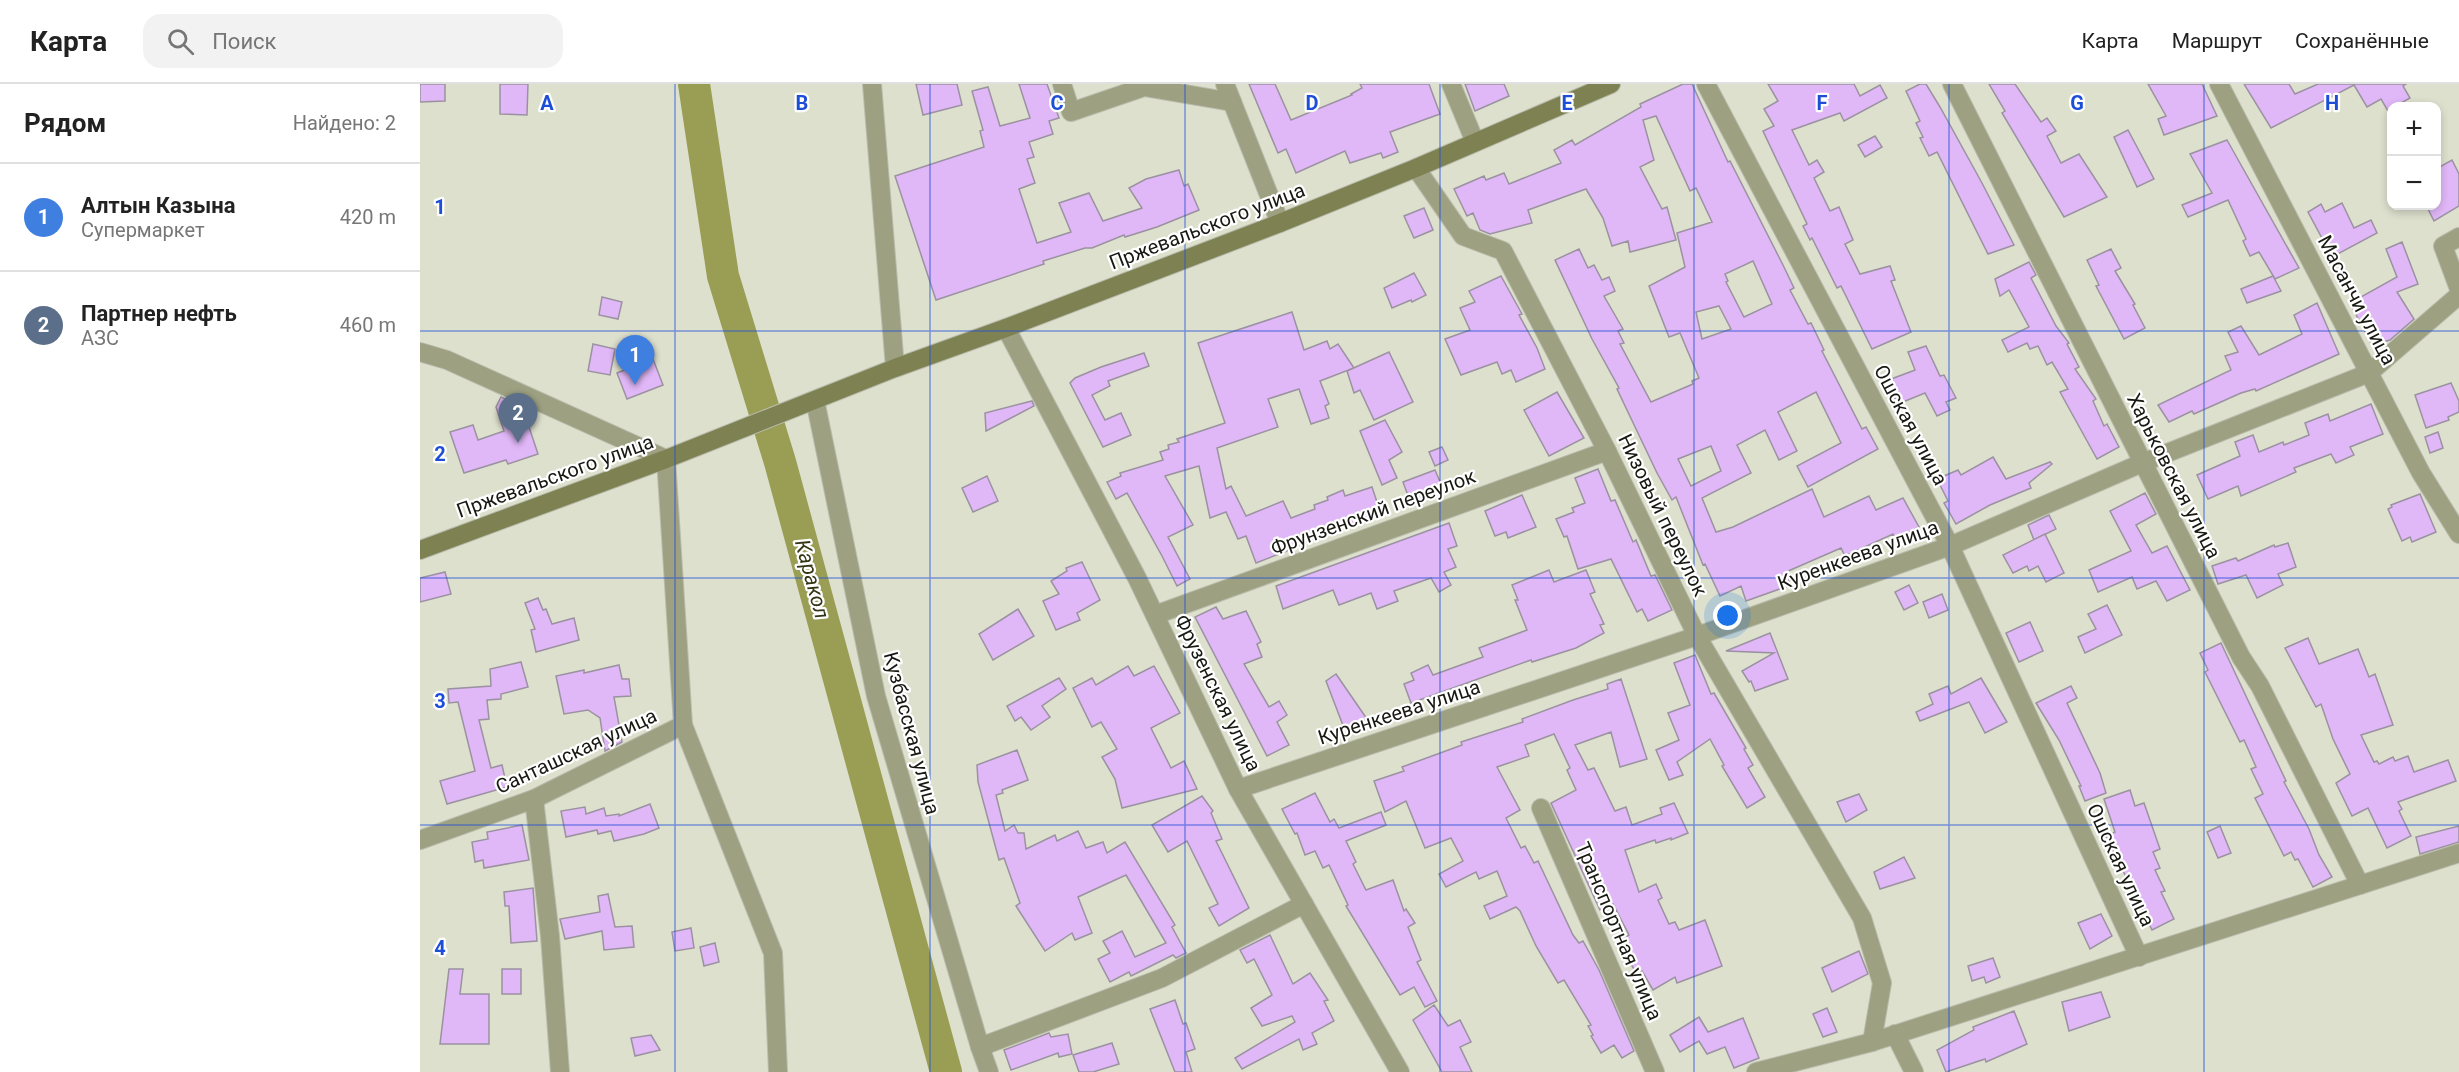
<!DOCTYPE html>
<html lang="ru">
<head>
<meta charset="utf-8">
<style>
  body { margin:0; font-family:Roboto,sans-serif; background:#f2f2f2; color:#222 }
  .controls { position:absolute; right:18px; top:18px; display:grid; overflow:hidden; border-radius:12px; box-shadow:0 3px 9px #0003 }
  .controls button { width:54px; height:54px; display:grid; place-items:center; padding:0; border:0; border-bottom:2px solid #e0e0e0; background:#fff; color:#222; font:30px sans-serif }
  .you { position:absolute; left:1308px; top:532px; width:21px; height:21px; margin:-15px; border:4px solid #fff; border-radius:50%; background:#1a73e8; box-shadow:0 0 0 9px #1a73e833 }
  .badge { display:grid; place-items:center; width:39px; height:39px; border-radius:50%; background:#0b8043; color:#fff; font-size:20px; font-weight:700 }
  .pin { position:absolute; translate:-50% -50px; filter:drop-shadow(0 2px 3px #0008) }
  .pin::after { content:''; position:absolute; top:32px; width:21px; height:18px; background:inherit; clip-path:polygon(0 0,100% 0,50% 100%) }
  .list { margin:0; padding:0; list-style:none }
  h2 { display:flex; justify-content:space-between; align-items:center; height:78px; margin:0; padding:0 24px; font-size:26px }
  h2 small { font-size:20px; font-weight:400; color:#767676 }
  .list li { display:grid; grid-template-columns:39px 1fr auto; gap:18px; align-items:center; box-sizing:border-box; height:108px; padding:0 24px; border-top:2px solid #e0e0e0 }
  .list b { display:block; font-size:22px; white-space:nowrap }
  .list p { margin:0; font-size:20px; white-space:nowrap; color:#767676 }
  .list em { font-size:20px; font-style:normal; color:#767676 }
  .icon { flex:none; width:33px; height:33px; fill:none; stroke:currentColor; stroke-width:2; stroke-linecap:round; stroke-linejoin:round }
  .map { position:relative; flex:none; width:2039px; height:988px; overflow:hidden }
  header { display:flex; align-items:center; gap:36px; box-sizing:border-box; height:84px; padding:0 30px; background:#fff; border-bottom:2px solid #e0e0e0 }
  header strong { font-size:28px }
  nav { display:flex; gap:33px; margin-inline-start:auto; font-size:21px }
  .search { width:420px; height:54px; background:#f2f2f2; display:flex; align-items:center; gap:15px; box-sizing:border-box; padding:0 21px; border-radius:18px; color:#767676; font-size:22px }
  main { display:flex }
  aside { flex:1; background:#fff }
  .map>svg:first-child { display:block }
</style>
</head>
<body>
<header>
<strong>Карта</strong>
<div class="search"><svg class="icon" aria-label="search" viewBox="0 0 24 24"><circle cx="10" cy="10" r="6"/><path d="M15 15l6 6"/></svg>Поиск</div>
<nav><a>Карта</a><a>Маршрут</a><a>Сохранённые</a></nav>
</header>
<main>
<aside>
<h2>Рядом<small>Найдено: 2</small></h2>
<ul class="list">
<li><span class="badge" style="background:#3f7fe0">1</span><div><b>Алтын Казына</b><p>Супермаркет</p></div><em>420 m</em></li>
<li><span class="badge" style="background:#5c6f8a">2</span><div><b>Партнер нефть</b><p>АЗС</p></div><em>460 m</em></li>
</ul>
</aside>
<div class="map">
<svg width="2039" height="988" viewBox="0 0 2039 988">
  <rect width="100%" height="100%" fill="#dee0ce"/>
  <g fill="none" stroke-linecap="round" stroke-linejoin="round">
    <path stroke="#9a9e55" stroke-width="32" d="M274 0 303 192 360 378 526 988"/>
  </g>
  <g fill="#e0b7f7" stroke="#9b92a1" stroke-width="1.5" fill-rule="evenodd">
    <path d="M0 0H25V17L0 18Z"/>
    <path d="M80 0H108L107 31 80 30Z"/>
    <path d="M496 0H537L542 21 503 31Z"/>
    <path d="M599 0H627L639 34 629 37 633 50 609 58 614 73 607 75 615 99 599 105 617 159 651 148 639 119 669 109 683 137 722 124 709 104 726 95 759 86 764 102 768 100 779 126 737 143 705 153 704 151 672 164H665L623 177 624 180 516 216 475 92 564 63 560 47 563 46 552 7 568 3 580 42 610 34Z"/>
    <path d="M829 0H855L871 36 932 11 931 10 942 4 940 0H1009L1020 30 970 48 978 68 963 74 961 69 930 79 925 67 876 89 866 65 858 69Z"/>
    <path d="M1045 0H1084L1089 12 1055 27Z"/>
    <path d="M1263 0H1272L1308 78 1310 77 1363 181 1374 204 1370 206 1388 240 1391 239 1404 266 1402 267 1442 345 1446 343 1458 365 1388 403 1377 382 1421 359 1396 308 1358 328 1377 367 1359 376 1345 346 1317 361 1331 389 1282 414 1296 448 1313 443 1392 405 1404 433 1449 412 1456 426 1483 414 1499 443 1475 455 1473 450 1425 472 1421 464 1366 488 1371 501 1326 517 1321 502 1300 512 1285 480 1283 481 1256 413 1252 416 1237 389 1197 305 1199 304 1172 255 1135 176 1159 165 1168 184 1174 181 1182 196 1189 193 1195 207 1184 212 1203 245 1198 247 1204 259 1200 260 1231 318 1273 300 1272 297 1279 294 1260 249 1249 253 1229 202 1265 183 1257 149 1292 138 1276 104 1270 107 1236 32 1223 36 1234 76 1220 83 1242 125 1247 123 1256 156 1210 168 1208 157 1192 162 1183 134 1166 105 1108 126 1112 139 1070 150 1060 146 1053 129 1047 132 1034 105 1064 92 1066 96 1084 89 1089 100 1141 79 1134 66 1152 56 1155 61 1221 23 1220 20ZM1333 177 1352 220 1324 233 1306 198 1308 197 1305 190ZM1299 222 1311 245 1282 255 1276 228ZM1291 362 1301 387 1271 402 1258 375Z"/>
    <path d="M1348 0H1434L1440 12 1460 1 1467 14 1424 37 1420 29 1372 46 1389 81 1397 76 1404 88 1394 94 1410 127 1419 123 1433 156 1425 160 1440 190 1470 182 1475 196 1471 197 1491 248 1452 265 1421 202 1417 204 1392 154 1390 156 1383 142 1387 140 1343 47 1354 42 1344 25 1358 17Z"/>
    <path d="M1500 0H1506L1520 23 1562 99 1594 161 1568 170 1517 68 1509 72 1500 54 1503 53 1496 39 1500 37 1486 7Z"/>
    <path d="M1569 0H1595L1621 38 1627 34 1636 47 1627 52 1641 79 1659 70 1687 113 1644 133 1582 29 1585 27Z"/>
    <path d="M1728 0H1782L1797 32 1744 51 1738 35 1746 32Z"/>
    <path d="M1824 0H1869L1875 10 1898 0H1986L1983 2 1990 14 1976 22H1971L1968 27 1961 15 1947 23 1934 1 1851 44Z"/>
    <path d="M1708 46 1734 95 1717 103 1694 53Z"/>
    <path d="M1455 52 1462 63 1445 73 1438 61Z"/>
    <path d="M1807 56 1879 184 1855 195 1839 168 1830 172 1823 157 1826 155 1808 116 1768 133 1762 121 1792 109 1770 70Z"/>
    <path d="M2032 76 2039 90V122L2014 137 2007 123 2016 122V85Z"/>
    <path d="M1922 119 1934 144 1951 136 1957 149 1912 173 1888 128 1901 120 1905 128Z"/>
    <path d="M1004 124 1013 146 994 154 984 132Z"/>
    <path d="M1982 158 1998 200 1977 208 1994 235 1970 256 1952 261 1930 219 1977 193 1966 165Z"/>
    <path d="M1691 165 1701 184 1695 187 1715 220 1713 221 1725 244 1704 255 1676 202 1679 201 1667 176Z"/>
    <path d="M1609 178 1616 191 1611 194 1636 242 1649 259 1647 260 1659 283 1655 285 1676 315 1673 317 1684 342 1687 340 1699 363 1677 375 1640 308 1648 305 1632 278 1627 281 1618 262 1610 265 1607 259 1588 268 1582 256 1609 243 1589 206 1580 212 1575 195Z"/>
    <path d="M994 189 1006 211 992 218 991 216 972 224 964 204Z"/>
    <path d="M1081 192 1102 230 1099 231 1117 264 1125 285 1096 298 1091 286 1082 290 1077 278 1041 291 1025 255 1050 246 1040 224 1055 218 1049 207Z"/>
    <path d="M1853 192 1861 207 1827 219 1821 205Z"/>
    <path d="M182 213 202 218 198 235 179 231Z"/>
    <path d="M1897 219 1919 270 1836 307 1835 305 1821 309 1774 330 1772 327 1749 338 1738 321 1811 286 1805 272 1818 268 1808 248 1821 242 1839 271 1882 250 1874 231Z"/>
    <path d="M872 228 884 266 907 257 910 265 918 260 934 284 900 297 909 320 905 322 909 334 891 340 879 305 848 315 858 343 797 364 806 405 811 402 826 432 863 417 871 434 895 425 894 421 908 416 907 413 923 406 925 412 952 403 961 430 873 462 874 464 836 479 826 452 818 455 806 428 790 434 779 382 745 392 773 441 748 453 770 495 757 502 742 472 707 409 696 415 687 398 701 392 700 389 743 376 740 368 749 365 748 361 759 358 757 355 805 339 778 259Z"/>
    <path d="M173 260 195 265 190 291 168 287Z"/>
    <path d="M1506 262 1520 292 1524 291 1536 314 1526 318 1530 326 1517 332 1505 309 1478 320 1466 297 1495 286 1488 268Z"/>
    <path d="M969 268 993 318 954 336 940 306 934 309 927 287Z"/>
    <path d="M724 269 729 282 688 297 690 302 672 311 685 336 701 329 711 351 683 363 650 299 655 294 681 283Z"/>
    <path d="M233 275 243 301 207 315 197 289Z"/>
    <path d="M2031 299 2039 317V328L2028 333 2029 336 2006 344 1995 311Z"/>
    <path d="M1137 308 1164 354 1129 372 1104 326Z"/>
    <path d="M81 313 98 321 105 341 108 340 118 370 88 380 86 376 44 389 30 348 53 341 58 356 84 347 76 323Z"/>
    <path d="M612 317 614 322 566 347 565 329Z"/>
    <path d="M1951 320 1963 350 1930 363 1934 371 1916 379 1911 370 1874 384 1876 388 1821 412 1818 402 1788 415 1777 391 1820 372 1815 358 1833 351 1839 368 1863 358 1864 361 1889 351 1885 339 1908 330 1910 337Z"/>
    <path d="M965 336 982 368 969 376 977 394 962 401 940 347Z"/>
    <path d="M2018 348 2023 364 2010 369 2005 353Z"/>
    <path d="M1022 363 1028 376 1015 382 1009 368Z"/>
    <path d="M1573 373 1586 395 1630 378 1632 380 1609 399 1611 404 1570 421 1536 440 1524 419 1528 417 1517 395 1538 386 1541 391Z"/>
    <path d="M1178 385 1191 417 1195 416 1213 458 1216 456 1231 492 1235 491 1252 526 1228 537 1222 525 1217 528 1191 475 1158 485 1147 452 1144 453 1136 435 1154 428 1152 424 1165 419 1155 394Z"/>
    <path d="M1015 386 1024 407 991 420 983 398Z"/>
    <path d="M567 392 578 417 553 428 542 404Z"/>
    <path d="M1725 409 1736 430 1716 441 1732 469 1747 462 1770 506 1747 517 1736 497 1717 505 1712 493 1678 508 1669 486 1711 467 1690 427Z"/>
    <path d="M2000 410 2016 448 1992 458 1990 453 1982 457 1968 425 1972 423 1971 421Z"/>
    <path d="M1102 411 1116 443 1088 454 1086 448 1075 452 1065 427Z"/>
    <path d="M1629 431 1636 445 1614 456 1608 441Z"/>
    <path d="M1029 439 1037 462 1028 465 1036 483 1024 488 1031 501 1019 508 1011 494 974 507 978 517 957 525 951 509 919 521 913 506 863 525 856 502Z"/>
    <path d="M1625 450 1644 489 1626 498 1618 482 1609 487 1607 482 1593 489 1583 471Z"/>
    <path d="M1868 459 1876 483 1858 490 1863 501 1837 514 1826 491 1798 500 1792 482 1816 474 1818 477 1854 461 1855 463Z"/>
    <path d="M662 478 680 516 657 529 660 536 636 546 623 517 639 510 631 497 647 487 646 484Z"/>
    <path d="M1129 486 1134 498 1166 486 1175 508 1170 510 1184 540 1180 541 1184 549 1156 564 1112 578 1111 576 991 619 984 600 994 596 991 589 1008 581 1013 591 1063 573 1059 564 1107 546 1095 516H1098L1092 501Z"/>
    <path d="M25 488 31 510 0 518V494Z"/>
    <path d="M1489 501 1498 519 1484 526 1475 508Z"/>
    <path d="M1522 510 1528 526 1509 534 1503 518Z"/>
    <path d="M118 514 123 526 126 525 132 540 154 534 159 556 116 568 111 546 115 545 105 519Z"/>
    <path d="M1687 521 1702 551 1665 569 1658 553 1676 545 1668 530Z"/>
    <path d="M796 523 803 535 826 527 841 558 837 560 842 573 824 580 849 623 859 617 867 631 857 638 869 661 847 672 775 533Z"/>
    <path d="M598 525 614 552 573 576 559 550Z"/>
    <path d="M1610 538 1623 567 1599 578 1586 549Z"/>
    <path d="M1350 549 1368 595 1335 607 1331 597 1329 598 1322 587 1354 569 1306 567Z"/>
    <path d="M1888 554 1899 580 1938 565 1949 593 1955 590 1973 641 1941 651 1954 678 1957 677 1959 680 1973 673 1975 677 1988 672 1994 688 2028 676 2036 697 1978 718 1982 725 1979 727 1991 752 1967 764 1948 724 1932 732 1916 699 1930 690 1913 655 1901 620 1896 623 1865 564Z"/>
    <path d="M1801 559 1866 697 1864 698 1889 745 1899 771 1912 793 1893 803 1878 775 1875 776 1871 768 1864 772 1835 714 1843 710 1831 685 1836 683 1824 656 1820 658 1785 588 1788 586 1780 569Z"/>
    <path d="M1275 571 1291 610 1294 609 1326 664 1324 665 1333 681 1328 684 1345 713 1327 724 1302 682 1304 681 1290 655 1257 678 1263 691 1249 696 1236 666 1259 656 1248 629 1270 621 1254 579Z"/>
    <path d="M101 578 108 603 81 610V615L67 616 69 635 59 636 71 684 82 681 87 703 27 720 20 697 55 687 38 618 29 619 28 605 71 602 70 585Z"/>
    <path d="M199 581 202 595H209L211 612 194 613 202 658 185 667 180 634 168 626 144 630 136 592 164 586V589Z"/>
    <path d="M708 582 714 592 734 582 760 629 731 644 751 684 764 677 777 705 702 724 695 695 682 673 697 665 681 638 672 643 653 604 672 594 676 601Z"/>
    <path d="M916 590 947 635 924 644 906 597Z"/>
    <path d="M639 594 646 605 622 622 630 633 611 646 601 633 595 637 587 622Z"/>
    <path d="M1561 594 1587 638 1565 649 1549 618 1500 637 1496 628 1513 620 1509 610 1528 602 1531 610Z"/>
    <path d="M1201 595 1227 675 1200 683 1191 648 1155 661 1168 686 1174 684 1195 727 1206 723 1212 741 1242 730 1240 724 1254 719 1268 749 1251 756V754L1236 759 1235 756 1205 766 1219 808 1236 800 1242 814 1238 816 1249 840 1255 838 1259 846 1285 836 1302 882 1257 899 1255 893 1233 906 1222 887 1217 890 1197 858 1209 851 1193 820 1180 826 1131 719 1156 706 1147 686 1150 684 1134 650 1105 661 1109 672 1077 683 1100 726 1086 734 1101 764 1105 762 1114 779 1118 777 1153 851 1159 859 1163 857 1179 886 1214 967 1202 974 1194 961 1181 969 1171 952 1173 951 1168 942 1171 941 1144 896 1138 899 1116 862 1100 827 1096 823 1070 835 1064 822 1087 812 1077 787 1059 795 1056 788 1026 803 1019 790 1043 777 1031 754 1005 764 986 717 965 728 954 697 984 687 982 683 1042 661 1041 658 1103 638 1102 635 1153 616 1188 605 1187 600Z"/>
    <path d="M1651 602 1657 614 1647 619 1680 689 1686 709 1665 717 1659 702H1661L1639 656 1616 619Z"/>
    <path d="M597 666 608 696 582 706 583 709 576 711 585 747 594 741 598 749H604L606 765 635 751 637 757 658 747 666 764 683 758 687 769 705 758 755 841 752 843 766 869 756 874 753 871 711 892 709 888 690 898 678 875 690 869 683 857 702 847 715 873 746 859 706 791 658 813 672 849 655 856 652 849 625 867 596 822 600 819 584 774 579 776 558 698 557 681Z"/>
    <path d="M1710 706 1715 722 1724 719 1740 765 1733 768 1740 784 1735 786 1745 807 1741 808 1754 835 1732 846 1686 752 1695 748 1684 715Z"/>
    <path d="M895 709 910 738 914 735 919 744 961 728 966 741 926 757 936 778 933 780 946 806 973 796 984 827 986 825 995 839 988 843 1001 876 997 878 1017 917 1005 923 994 903 980 911 926 822 928 821 909 781 903 784 895 767 885 771 877 749 875 750 862 725Z"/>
    <path d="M1439 710 1447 726 1426 738 1417 718Z"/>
    <path d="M782 712 793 727 791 729 802 755 796 757 829 824 799 842 789 824 798 820 767 757 748 768 732 741Z"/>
    <path d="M230 720 239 744 224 750 194 757 191 747 178 750 177 746 146 753 141 727 165 723 166 730 184 724 186 732 199 730V732Z"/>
    <path d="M102 741 109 776 64 784 63 776 55 778 52 758 68 755 67 748Z"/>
    <path d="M1800 742 1811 769 1798 774 1787 748Z"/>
    <path d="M2039 742V758L2000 770 1996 753Z"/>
    <path d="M1484 773 1495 794 1460 805 1454 788Z"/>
    <path d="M113 804 117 857 91 859 89 822H85L84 808Z"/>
    <path d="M188 810 195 843 212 842 214 863 184 866 182 847 145 855 140 835 180 828 178 812Z"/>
    <path d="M1681 830 1692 852 1670 865 1658 839Z"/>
    <path d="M271 844 274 864 255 867 252 848Z"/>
    <path d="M850 851 873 900 890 889 908 916 904 917 914 937 892 949 897 960 883 966 879 955 822 985 815 974 875 938 872 932 842 942 831 924 852 911 834 875 827 879 820 866Z"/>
    <path d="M295 859 299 878 284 882 280 863Z"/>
    <path d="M1439 867 1448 890 1412 908 1402 884Z"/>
    <path d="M1573 874 1580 893 1566 899 1564 893 1552 897 1548 882Z"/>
    <path d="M29 885H43L40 910H69V960H20Z"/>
    <rect x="82" y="885" width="19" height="25"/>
    <path d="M1681 908 1690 933 1649 947 1642 918Z"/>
    <path d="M755 916 763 940 766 939 775 965 766 968 772 988H755L730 925Z"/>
    <path d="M1014 921 1028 942 1040 936 1051 958 1040 963 1052 988H1022L993 936Z"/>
    <path d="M1407 924 1417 948 1403 953 1393 930Z"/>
    <path d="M1594 927 1607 960 1566 978 1565 975 1526 988 1517 966 1554 946 1553 943Z"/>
    <path d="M1279 933 1288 948 1323 934 1339 974 1314 984 1305 963 1287 970 1279 957 1260 968 1250 951Z"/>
    <path d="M629 949 631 953 648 950 652 970 639 973 638 969 591 986 584 966Z"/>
    <path d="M231 951 240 966 215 972 211 954Z"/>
    <path d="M692 959 699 980 673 988H659L653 971Z"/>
  </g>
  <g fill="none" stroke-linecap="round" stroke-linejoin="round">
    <defs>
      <g id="minor">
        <path d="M452 0 475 284"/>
        <path d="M642 0 651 28 724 3 812 18"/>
        <path d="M805 0 860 139"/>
        <path d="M1031 0 1055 58"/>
        <path d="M1286 0 1530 462 1719 873"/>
        <path d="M1532 0 1821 573 1840 602 1940 801"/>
        <path d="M1799 0 2001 389 2039 450"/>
        <path d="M996 84 1043 152 1083 167 1187 367 1277 552 1442 834 1462 899 1452 958"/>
        <path d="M2039 153 2023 162 2039 205"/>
        <path d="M586 244 717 494 818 705 980 988"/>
        <path d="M0 268 27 276 246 375 263 641 353 869 358 988"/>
        <path d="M395 316 456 612 560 963 569 988"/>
        <path d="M735 531 1187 367"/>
        <path d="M818 705 1277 552 1530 462 1722 379 1949 289 2039 211"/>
        <path d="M114 715 130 852 140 988"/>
        <path d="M1121 724 1235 988"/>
        <path d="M0 756 114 715 263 641"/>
        <path d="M1475 950 1494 988"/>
        <path d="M560 963 742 894 884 820"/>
        <path d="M1336 988 1452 958 2039 769"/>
      </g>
      <path id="secondary" d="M0 466 246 375 475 284 586 244 860 139 996 84 1191 0"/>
    </defs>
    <use href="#minor" stroke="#babcac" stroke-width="20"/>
    <use href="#secondary" stroke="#babcac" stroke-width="20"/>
    <use href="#minor" stroke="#9da081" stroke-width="18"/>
    <use href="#secondary" stroke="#7e8253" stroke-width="18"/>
  </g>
  <path fill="none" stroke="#1d4ed8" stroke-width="1.5" stroke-opacity="0.55" d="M255 0V988M510 0V988M765 0V988M1020 0V988M1274 0V988M1529 0V988M1784 0V988M0 247H2039M0 494H2039M0 741H2039"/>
  <g text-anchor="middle" stroke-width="4.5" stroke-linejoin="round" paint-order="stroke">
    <g font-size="20" fill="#171811" stroke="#fff">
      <text transform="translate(787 142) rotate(-21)" y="7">Пржевальского улица</text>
      <text transform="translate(1937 216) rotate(62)" y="7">Масанчи улица</text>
      <text transform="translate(1491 341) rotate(62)" y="7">Ошская улица</text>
      <text transform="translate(135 392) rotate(-20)" y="7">Пржевальского улица</text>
      <text transform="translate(1754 392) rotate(63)" y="7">Харьковская улица</text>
      <text transform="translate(953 428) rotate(-20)" y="7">Фрунзенский переулок</text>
      <text transform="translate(1243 431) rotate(64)" y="7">Низовый переулок</text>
      <text transform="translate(1438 471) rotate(-20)" y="7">Куренкеева улица</text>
      <text transform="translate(798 609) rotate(64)" y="7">Фрузенская улица</text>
      <text transform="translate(979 628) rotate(-18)" y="7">Куренкеева улица</text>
      <text transform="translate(492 649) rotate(75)" y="7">Кузбасская улица</text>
      <text transform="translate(156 667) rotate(-25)" y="7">Санташская улица</text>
      <text transform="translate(1701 781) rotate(65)" y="7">Ошская улица</text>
      <text transform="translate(1199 847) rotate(67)" y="7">Транспортная улица</text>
    </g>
    <g font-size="21" font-style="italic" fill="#333514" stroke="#fff">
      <text transform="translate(392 495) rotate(75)" y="7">Каракол</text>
    </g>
  </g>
  <g font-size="20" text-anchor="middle" font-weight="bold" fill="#1d4ed8" stroke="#fff" stroke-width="4.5" stroke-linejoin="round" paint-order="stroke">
    <text x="127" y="26">A</text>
    <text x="382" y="26">B</text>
    <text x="637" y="26">C</text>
    <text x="892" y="26">D</text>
    <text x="1147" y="26">E</text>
    <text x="1402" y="26">F</text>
    <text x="1657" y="26">G</text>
    <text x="1912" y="26">H</text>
    <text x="20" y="130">1</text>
    <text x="20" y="377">2</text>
    <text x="20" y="624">3</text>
    <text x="20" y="871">4</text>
  </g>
</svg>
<div class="controls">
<button>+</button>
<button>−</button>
</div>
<div class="you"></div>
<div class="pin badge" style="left:215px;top:301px;background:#3f7fe0">1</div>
<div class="pin badge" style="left:98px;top:359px;background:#5c6f8a">2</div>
</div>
</main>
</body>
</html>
